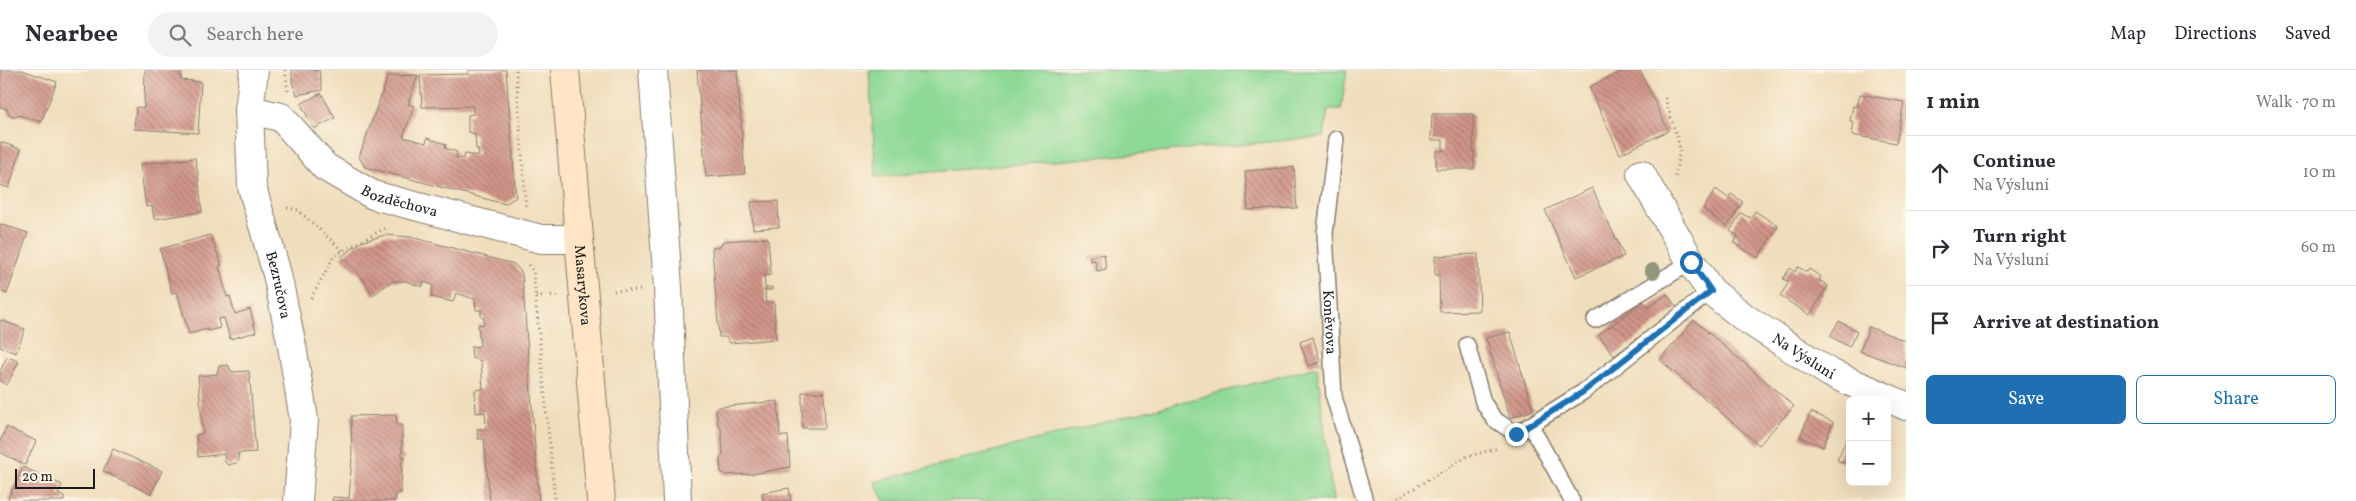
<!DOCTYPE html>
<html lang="en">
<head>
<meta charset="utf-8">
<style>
  body { margin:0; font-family:Vollkorn,serif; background:#f2f2f3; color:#2b2b33 }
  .controls { position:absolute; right:15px; bottom:15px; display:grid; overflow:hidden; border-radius:8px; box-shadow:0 5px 20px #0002 }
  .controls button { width:45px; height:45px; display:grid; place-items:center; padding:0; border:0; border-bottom:1px solid #e1e1e2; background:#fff; color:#2b2b33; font:25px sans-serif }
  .scale { position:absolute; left:15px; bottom:12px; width:80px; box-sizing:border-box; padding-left:5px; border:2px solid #1c1c1c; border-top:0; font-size:14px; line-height:18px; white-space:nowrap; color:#1c1c1c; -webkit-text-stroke:4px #fcf5e5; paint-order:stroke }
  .stop { position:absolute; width:15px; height:15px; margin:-11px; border:4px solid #1f6fb2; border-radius:50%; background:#fff }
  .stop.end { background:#1f6fb2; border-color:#fff; box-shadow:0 1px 5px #0008 }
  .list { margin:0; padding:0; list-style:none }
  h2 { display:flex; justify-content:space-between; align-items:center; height:65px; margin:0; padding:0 20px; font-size:21px }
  h2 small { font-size:16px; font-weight:400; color:#7c7c81 }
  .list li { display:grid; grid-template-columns:32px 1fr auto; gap:15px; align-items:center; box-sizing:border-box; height:75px; padding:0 20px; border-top:1px solid #e1e1e2 }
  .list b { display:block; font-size:19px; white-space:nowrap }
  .list p { margin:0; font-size:16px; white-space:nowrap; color:#7c7c81 }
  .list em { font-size:16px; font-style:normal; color:#7c7c81 }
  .actions { display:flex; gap:10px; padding:15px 20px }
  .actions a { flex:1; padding:11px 0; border:1px solid #1f6fb2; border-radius:8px; text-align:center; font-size:18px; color:#1f6fb2 }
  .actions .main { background:#1f6fb2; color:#fff }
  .icon { flex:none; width:28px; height:28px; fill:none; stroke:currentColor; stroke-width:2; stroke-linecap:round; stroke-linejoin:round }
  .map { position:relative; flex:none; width:1906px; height:431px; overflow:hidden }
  header { display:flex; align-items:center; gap:30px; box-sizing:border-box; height:70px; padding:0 25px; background:#fff; border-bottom:1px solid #e1e1e2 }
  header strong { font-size:24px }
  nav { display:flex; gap:28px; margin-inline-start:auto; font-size:18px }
  .search { width:350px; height:45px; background:#f2f2f3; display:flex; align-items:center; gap:12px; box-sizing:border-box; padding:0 18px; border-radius:28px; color:#7c7c81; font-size:19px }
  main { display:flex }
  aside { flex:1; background:#fff }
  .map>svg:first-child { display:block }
</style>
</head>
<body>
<header>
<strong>Nearbee</strong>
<div class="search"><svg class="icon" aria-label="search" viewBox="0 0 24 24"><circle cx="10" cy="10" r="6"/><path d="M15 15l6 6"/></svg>Search here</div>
<nav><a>Map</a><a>Directions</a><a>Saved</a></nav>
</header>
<main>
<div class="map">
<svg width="1906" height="431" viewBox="0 0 1906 431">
  <defs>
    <pattern id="building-back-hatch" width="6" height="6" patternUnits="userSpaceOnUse" patternTransform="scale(1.25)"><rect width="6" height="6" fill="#d1958a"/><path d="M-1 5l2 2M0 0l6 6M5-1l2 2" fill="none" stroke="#a97970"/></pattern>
  </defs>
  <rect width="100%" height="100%" fill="#fcf5e5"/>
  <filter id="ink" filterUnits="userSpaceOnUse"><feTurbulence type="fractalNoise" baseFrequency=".02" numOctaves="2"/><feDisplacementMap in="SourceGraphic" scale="10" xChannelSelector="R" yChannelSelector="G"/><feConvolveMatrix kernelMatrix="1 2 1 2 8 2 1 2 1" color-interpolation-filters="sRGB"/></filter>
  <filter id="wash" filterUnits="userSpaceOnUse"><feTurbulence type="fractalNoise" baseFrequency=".0096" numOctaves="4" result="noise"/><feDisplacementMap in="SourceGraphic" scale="20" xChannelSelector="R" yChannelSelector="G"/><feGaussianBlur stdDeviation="1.12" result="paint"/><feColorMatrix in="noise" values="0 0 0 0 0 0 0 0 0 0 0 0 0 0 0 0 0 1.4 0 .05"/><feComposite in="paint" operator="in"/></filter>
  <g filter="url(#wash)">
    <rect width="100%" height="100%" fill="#efddbb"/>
    <g fill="#8ed996" stroke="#557a59">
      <path d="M869 0H1347L1341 39H1328L1324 67 876 107Z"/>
      <path d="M1317 297 1333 431H884L874 412Z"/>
    </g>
    <g id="blocks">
      <g fill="url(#building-back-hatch)">
        <path d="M1 0H22L57 12 41 52 19 45 16 47 9 45 7 39 0 37Z"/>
        <path d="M145 0H181V10L201 12 198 63 134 59 136 37 144 38Z"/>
        <path d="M292 0H319L322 20 297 25 292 12Z"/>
        <path d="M468 0H506L516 127 505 134 365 97 359 87 388 6 418 5 408 34 414 36 403 67 426 73 427 68 446 74 445 78 457 82 456 87 463 89 465 84 479 86 478 79H476L475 64 468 62V45L473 44V36L422 37 420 5 468 4Z"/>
        <path d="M697 0H737L745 104 706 107Z"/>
        <path d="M1625 0H1640L1668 61 1620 84 1589 17Z"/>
        <path d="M321 23 335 48 314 59 301 34Z"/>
        <path d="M1860 24 1904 32 1896 73 1852 65 1854 52 1850 51 1853 36 1857 37Z"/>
        <path d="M1432 44H1473L1474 99H1436V81H1443V70H1431Z"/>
        <path d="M0 72 21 79 9 118 0 115Z"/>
        <path d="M195 88 198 104 202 142 154 149 152 136 146 137 140 94Z"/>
        <path d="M1294 97 1297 138 1248 140 1245 101Z"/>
        <path d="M1592 118 1624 186 1576 207 1545 140Z"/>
        <path d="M1716 119 1728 128 1731 124 1743 132 1727 156 1703 139Z"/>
        <path d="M778 131 779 157 753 159 751 132Z"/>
        <path d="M1755 141 1778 156 1758 188 1734 173 1738 166 1730 161 1741 143 1750 148Z"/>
        <path d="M0 154 28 163 7 224 0 221Z"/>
        <path d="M210 165 222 195 219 196 227 227 230 226 235 244 250 239 256 262 230 269 224 248 218 249 220 258 208 261 207 259 189 264 177 222 172 223 160 179Z"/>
        <path d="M385 165 411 167 514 194 522 203 539 431H490L484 369H478L477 359H486L485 342 476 343 475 320 483 319 481 291 472 288 471 277 480 276 478 255 484 254V248L481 247V240H476L475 229 456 223 453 232 431 227 433 215 424 212 422 217 406 211H392L373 225 359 204 341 187 361 172Z"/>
        <path d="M768 168 771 205H764L765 218 772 217V220H765L766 233 774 232 776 269 730 273 726 267H719L712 178 720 177 723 171Z"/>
        <path d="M1104 184 1106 199 1097 201 1095 190 1090 191 1089 187Z"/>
        <path d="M1478 184 1480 241 1440 242 1439 205H1435V186Z"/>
        <path d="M1798 197 1807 202 1809 199 1821 207 1819 210 1828 216 1810 245 1780 226 1789 212 1783 209 1790 198 1795 202Z"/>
        <path d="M1667 224 1677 238 1614 286 1599 265 1643 231 1648 238Z"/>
        <path d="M0 250 25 259 16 283 0 277Z"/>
        <path d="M1694 250 1794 336 1759 375 1660 290Z"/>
        <path d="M1839 251 1857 261 1849 277 1830 266Z"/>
        <path d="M1869 257 1906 271V298L1860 281Z"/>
        <path d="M1510 262 1533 340 1510 348 1486 268Z"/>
        <path d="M1313 267 1320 292 1308 296 1300 272Z"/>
        <path d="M7 287 19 291 7 315 0 311V301Z"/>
        <path d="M228 295 232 302 249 301 256 382 238 383 239 390 236 393 228 395 225 392 224 384 198 387 196 365 203 363 198 306 217 304 219 296Z"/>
        <path d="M802 322H824L825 358H802Z"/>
        <path d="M778 331 780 366H788L790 397 752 404 726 405 721 402 720 388 723 384 721 358 718 354 716 340 719 337Z"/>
        <path d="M1811 342 1833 352 1823 377 1800 367Z"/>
        <path d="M396 345 397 355H402V386L405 387V389H402L401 423 396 424 395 431H332L333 427 349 428 352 387 351 346Z"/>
        <path d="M7 357 36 371 25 395 0 382V371Z"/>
        <path d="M1850 362V396L1837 390Z"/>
        <path d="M113 379 162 401 151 424 103 401Z"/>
        <path d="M23 397 62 415 58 424 64 426V431H7Z"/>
        <path d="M789 418 791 431H763L762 423Z"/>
      </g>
    </g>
  </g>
  <g filter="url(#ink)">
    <use href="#blocks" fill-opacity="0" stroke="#867c6c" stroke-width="1"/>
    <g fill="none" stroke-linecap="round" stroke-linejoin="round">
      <defs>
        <g id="lane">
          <path id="s1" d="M1336 69 1325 163 1334 327 1365 431"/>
          <path d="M1595 250 1691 192"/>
          <path d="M1467 275 1483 332 1494 349 1516 364 1583 322 1711 221"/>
          <path d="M1531 356 1572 431"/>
        </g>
        <g id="street">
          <path id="s2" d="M254 0 249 40 252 117 277 204 292 276 304 350 298 431"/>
          <path d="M653 0 668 218 677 431"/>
          <path id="s3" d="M249 40 281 47 325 97 373 125 541 169H578"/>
          <path id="s4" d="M1641 104 1691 192 1711 221 1745 248 1830 303 1906 336"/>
        </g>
        <g id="secondary">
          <path id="s5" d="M565 0 601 431"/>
        </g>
      </defs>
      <use href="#lane" stroke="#867c6c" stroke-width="18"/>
      <use href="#street" stroke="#867c6c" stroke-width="30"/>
      <use href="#secondary" stroke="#867c6c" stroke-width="30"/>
      <g stroke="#867c6c" stroke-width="3" stroke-dasharray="1 4" stroke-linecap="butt">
        <path d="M285 0 288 22"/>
        <path d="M516 0 526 138"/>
        <path d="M1665 28 1680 78 1675 107"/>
        <path d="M287 138 298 140 343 181"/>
        <path d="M528 195 533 201 555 431"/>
        <path d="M614 221 641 220"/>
        <path d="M536 226 558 225"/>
        <path d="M311 228 334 186 387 157"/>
        <path d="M1393 431 1466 387 1499 378"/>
      </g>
      <use href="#lane" stroke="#fff" stroke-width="15"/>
      <use href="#street" stroke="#fff" stroke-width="28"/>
      <use href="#secondary" stroke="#ffe4c6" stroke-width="28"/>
    </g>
    <circle fill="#91977b" cx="1653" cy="201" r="8"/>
  </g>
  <g fill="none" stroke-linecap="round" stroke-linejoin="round" filter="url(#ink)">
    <path stroke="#1f6fb2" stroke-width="6" d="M1516 364 1583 322 1711 221 1691 192"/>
  </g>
  <g text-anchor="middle" stroke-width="4" stroke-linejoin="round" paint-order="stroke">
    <g font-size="15" fill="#1c1c1c" stroke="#fcf5e5">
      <text dy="5" stroke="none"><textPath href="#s3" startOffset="182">Bozděchova</textPath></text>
      <text dy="5" stroke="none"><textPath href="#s2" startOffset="219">Bezručova</textPath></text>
      <text dy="5" stroke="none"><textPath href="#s5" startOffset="216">Masarykova</textPath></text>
      <text dy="5" stroke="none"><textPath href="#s1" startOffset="184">Koněvova</textPath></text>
      <text dy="5" stroke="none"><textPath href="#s4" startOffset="250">Na Výsluní</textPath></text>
    </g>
  </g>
</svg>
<div class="controls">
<button>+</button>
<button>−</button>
</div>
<div class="scale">20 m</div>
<div class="stop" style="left:1691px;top:192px"></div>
<div class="stop end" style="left:1516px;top:364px"></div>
</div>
<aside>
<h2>1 min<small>Walk · 70 m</small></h2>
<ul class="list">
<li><svg class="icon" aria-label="ahead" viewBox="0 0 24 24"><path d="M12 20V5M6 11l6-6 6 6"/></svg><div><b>Continue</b><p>Na Výsluní</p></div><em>10 m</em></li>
<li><svg class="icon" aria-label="right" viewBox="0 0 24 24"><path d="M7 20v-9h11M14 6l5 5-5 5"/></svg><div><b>Turn right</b><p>Na Výsluní</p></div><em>60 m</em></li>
<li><svg class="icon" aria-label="arrive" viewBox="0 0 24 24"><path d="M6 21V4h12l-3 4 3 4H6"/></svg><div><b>Arrive at destination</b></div></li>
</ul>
<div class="actions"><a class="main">Save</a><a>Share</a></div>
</aside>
</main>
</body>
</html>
